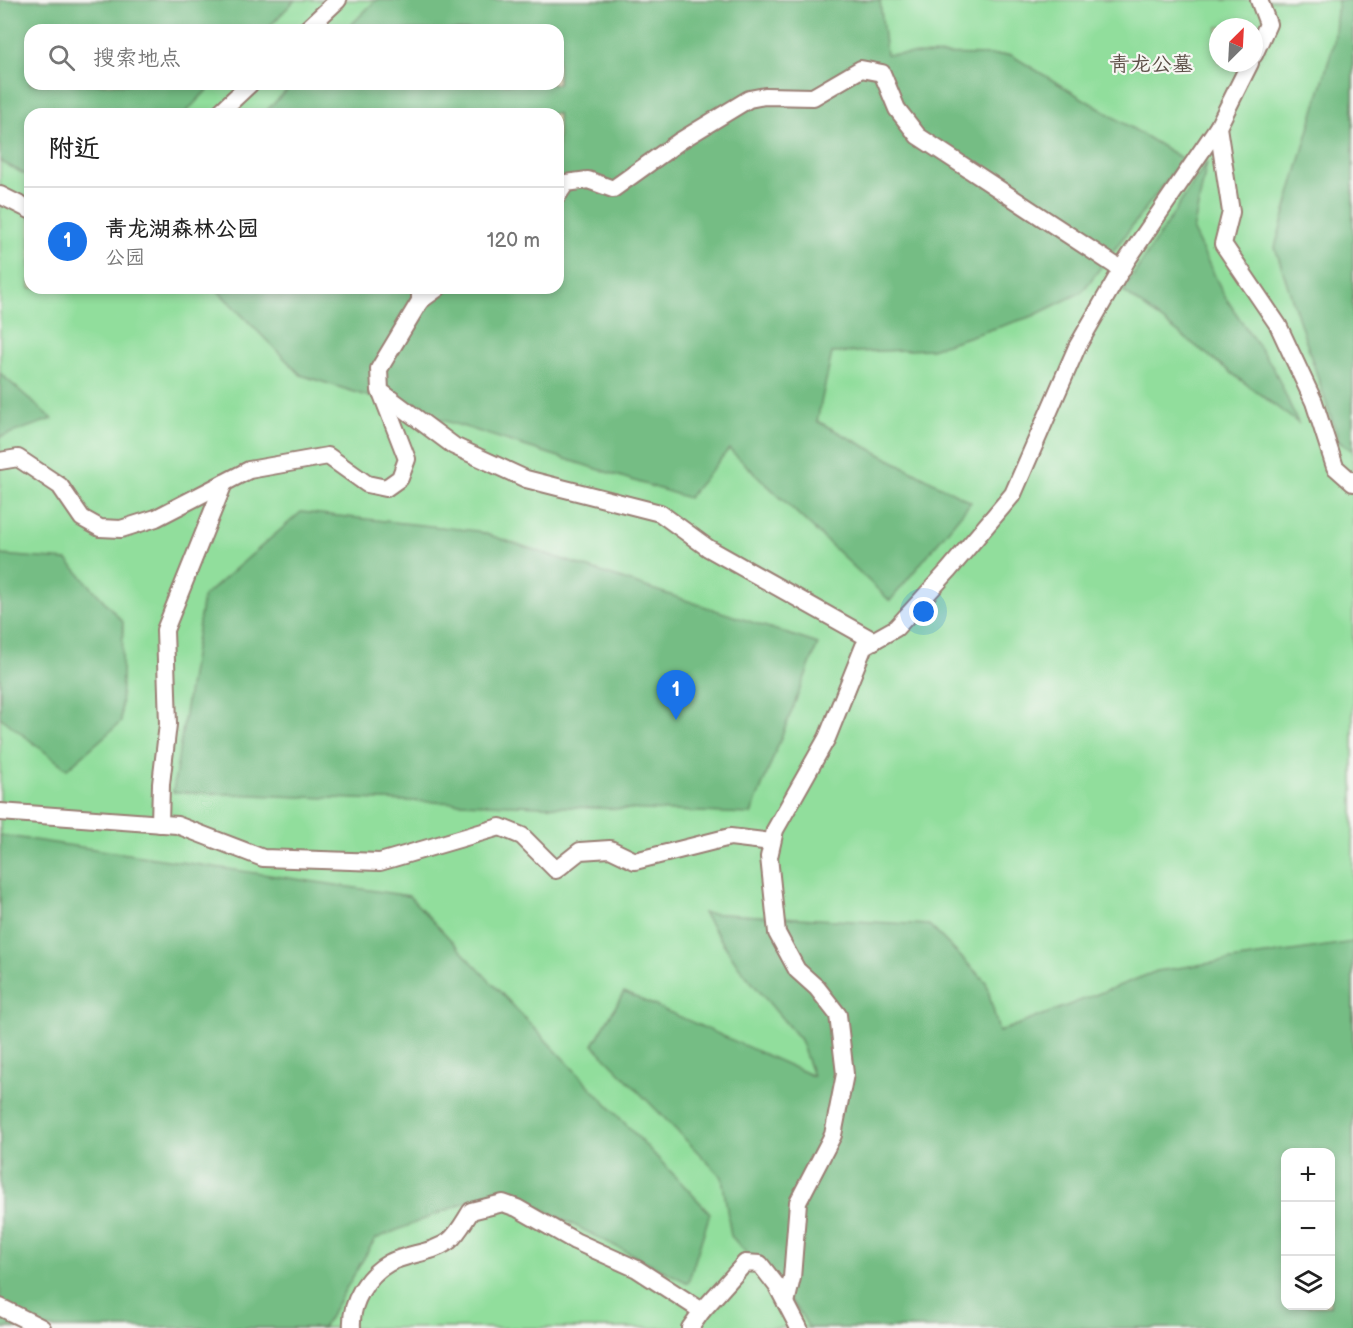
<!DOCTYPE html>
<html lang="zh">
<head>
<meta charset="utf-8">
<style>
  body { margin:0; font-family:"Balsamiq Sans","LXGW WenKai TC",sans-serif; background:#f2f2f2; color:#222 }
  .controls { position:absolute; right:18px; bottom:18px; display:grid; overflow:hidden; border-radius:12px; box-shadow:0 3px 9px #0003 }
  .controls button { width:54px; height:54px; display:grid; place-items:center; padding:0; border:0; border-bottom:2px solid #e0e0e0; background:#fff; color:#222; font:30px sans-serif }
  .compass { position:absolute; left:1209px; top:18px; width:54px; height:54px; border-radius:50%; background:#fff; box-shadow:0 3px 9px #0003; rotate:24deg }
  .you { position:absolute; left:924px; top:612px; width:21px; height:21px; margin:-15px; border:4px solid #fff; border-radius:50%; background:#1a73e8; box-shadow:0 0 0 9px #1a73e833 }
  .badge { display:grid; place-items:center; width:39px; height:39px; border-radius:50%; background:#1a73e8; color:#fff; font-size:20px; font-weight:700 }
  .pin { position:absolute; translate:-50% -50px; filter:drop-shadow(0 2px 3px #0008) }
  .pin::after { content:''; position:absolute; top:32px; width:21px; height:18px; background:inherit; clip-path:polygon(0 0,100% 0,50% 100%) }
  .list { margin:0; padding:0; list-style:none }
  h2 { display:flex; justify-content:space-between; align-items:center; height:78px; margin:0; padding:0 24px; font-size:26px }
  h2 small { font-size:20px; font-weight:400; color:#767676 }
  .list li { display:grid; grid-template-columns:39px 1fr auto; gap:18px; align-items:center; box-sizing:border-box; height:108px; padding:0 24px; border-top:2px solid #e0e0e0 }
  .list b { display:block; font-size:22px; white-space:nowrap }
  .list p { margin:0; font-size:20px; white-space:nowrap; color:#767676 }
  .list em { font-size:20px; font-style:normal; color:#767676 }
  .icon { flex:none; width:33px; height:33px; fill:none; stroke:currentColor; stroke-width:2; stroke-linecap:round; stroke-linejoin:round }
  .map { position:relative; flex:none; width:1353px; height:1328px; overflow:hidden }
  .search { position:absolute; background:#fff; box-shadow:0 3px 9px #0003; left:24px; top:24px; width:540px; height:66px; display:flex; align-items:center; gap:15px; box-sizing:border-box; padding:0 21px; border-radius:18px; color:#767676; font-size:22px }
  .panel { position:absolute; background:#fff; box-shadow:0 3px 9px #0003; left:24px; top:108px; width:540px; height:186px; border-radius:18px }
  .map>svg:first-child { display:block }
</style>
</head>
<body>
<div class="map">
<svg width="1353" height="1328" viewBox="0 0 1353 1328">
  <rect width="100%" height="100%" fill="#f6f6f2"/>
  <filter id="ink" filterUnits="userSpaceOnUse"><feTurbulence type="fractalNoise" baseFrequency=".0167" numOctaves="2"/><feDisplacementMap in="SourceGraphic" scale="12" xChannelSelector="R" yChannelSelector="G"/><feConvolveMatrix kernelMatrix="1 2 1 2 8 2 1 2 1" color-interpolation-filters="sRGB"/></filter>
  <filter id="wash" filterUnits="userSpaceOnUse"><feTurbulence type="fractalNoise" baseFrequency=".008" numOctaves="4" result="noise"/><feDisplacementMap in="SourceGraphic" scale="24" xChannelSelector="R" yChannelSelector="G"/><feGaussianBlur stdDeviation="1.35" result="paint"/><feColorMatrix in="noise" values="0 0 0 0 0 0 0 0 0 0 0 0 0 0 0 0 0 1.4 0 .05"/><feComposite in="paint" operator="in"/></filter>
  <g filter="url(#wash)">
    <rect width="100%" height="100%" fill="#ebdfbc"/>
    <path fill="#91de9c" stroke="#6e7e64" stroke-width="1.5" fill-rule="evenodd" d="M0 0H1353V1328H0ZM1218 27H1254V63H1218ZM30 30H558V84H30ZM30 114H558V288H30ZM1286 1152H1330V1306H1286Z"/>
    <g fill="#74bd84" stroke="#5f6e58" stroke-width="1.5" fill-rule="evenodd">
      <path d="M0 0H295L266 30H30V84H213L184 114H30V177L0 161Z"/>
      <path d="M376 0H880L886 54 1011 55 1183 159 1082 292 1033 316 931 349 832 353 817 421 971 502 890 601 729 449 688 498 301 375 215 288H558V114H263L293 84H558V30H346Z"/>
      <path d="M1338 0H1353V451L1339 442 1275 247 1334 42Z"/>
      <path d="M1207 162 1193 231 1225 297 1274 369 1298 423 1123 291Z"/>
      <path d="M0 373 52 419 0 437Z"/>
      <path d="M301 512 477 531 818 644 751 814 173 792 203 597Z"/>
      <path d="M0 555 67 560 123 622 121 722 67 769 0 717Z"/>
      <path d="M0 835 409 896 710 1213 688 1283 501 1188 375 1239 323 1328H0Z"/>
      <path d="M703 913 929 925 986 982 999 1032 1157 971 1353 942V1328H809L801 1314 731 1236 722 1177 593 1045 624 992 813 1076 800 1040 739 967ZM1286 1152H1330V1306H1286Z"/>
    </g>
  </g>
  <g filter="url(#ink)">
    <g fill="none" stroke-linecap="round" stroke-linejoin="round">
      <defs>
        <g id="minor">
          <path d="M306 30 338 0"/>
          <path d="M1254 55 1268 24 1259 0"/>
          <path d="M1250 63 1218 127 1231 212 1223 244 1278 325 1314 402 1335 467 1353 483"/>
          <path d="M218 114 250 84"/>
          <path d="M0 195 30 210"/>
          <path d="M558 195 566 183 588 180 613 189 680 141 749 99 765 96 813 97 861 69 882 73 897 109 918 136 1122 270"/>
          <path d="M420 288V301L379 369 380 391 454 446 526 479 660 513 708 548 874 641"/>
          <path d="M420 301 438 288"/>
          <path d="M0 461 18 458 60 486 82 518 100 528 121 529 156 518 249 470 328 456 367 484 386 488 400 478 407 459 381 392"/>
          <path d="M0 812 177 825 263 858 380 862 500 827 522 836 556 870 580 851 610 849 635 861 730 837 772 842"/>
          <path d="M160 824 161 784 168 724 165 630 224 483"/>
          <path d="M786 1303 792 1278 798 1202 833 1135 845 1074 838 1015 817 988 797 970 777 933 769 857 775 830 827 738 864 646 896 628 948 571 1013 494 1077 347 1127 260 1218 127"/>
          <path d="M0 1307 42 1328"/>
          <path d="M352 1328C350 1303 367 1275 389 1263 408 1253 431 1254 449 1241 458 1234 465 1220 471 1211L503 1203 517 1208 575 1241 637 1269 702 1311 745 1263 760 1264 777 1286 799 1328"/>
          <path d="M690 1328 702 1311"/>
        </g>
      </defs>
      <use href="#minor" stroke="#9a7f74" stroke-width="20"/>
      <use href="#minor" stroke="#fff" stroke-width="16"/>
    </g>
  </g>
  <g text-anchor="middle" stroke-width="4.5" stroke-linejoin="round" paint-order="stroke">
    <g font-size="21" fill="#5c4f47" stroke="#f6f6f2">
      <text x="1151" y="71">青龙公墓</text>
    </g>
  </g>
</svg>
<div class="controls">
<button>+</button>
<button>−</button>
<button><svg class="icon" aria-label="layers" viewBox="0 0 24 24"><path d="M12 4l9 5-9 5-9-5zM3 14l9 5 9-5"/></svg></button>
</div>
<svg class="compass" viewBox="-18 -18 36 36"><path d="M0-13l5 13h-10z" fill="#e53935"/><path d="M0 13l5-13h-10z" fill="#767676"/></svg>
<div class="you"></div>
<div class="pin badge" style="left:676px;top:720px">1</div>
<div class="search"><svg class="icon" aria-label="search" viewBox="0 0 24 24"><circle cx="10" cy="10" r="6"/><path d="M15 15l6 6"/></svg>搜索地点</div>
<section class="panel">
<h2>附近<small></small></h2>
<ul class="list">
<li><span class="badge">1</span><div><b>青龙湖森林公园</b><p>公园</p></div><em>120 m</em></li>
</ul>
</section>
</div>
</body>
</html>
